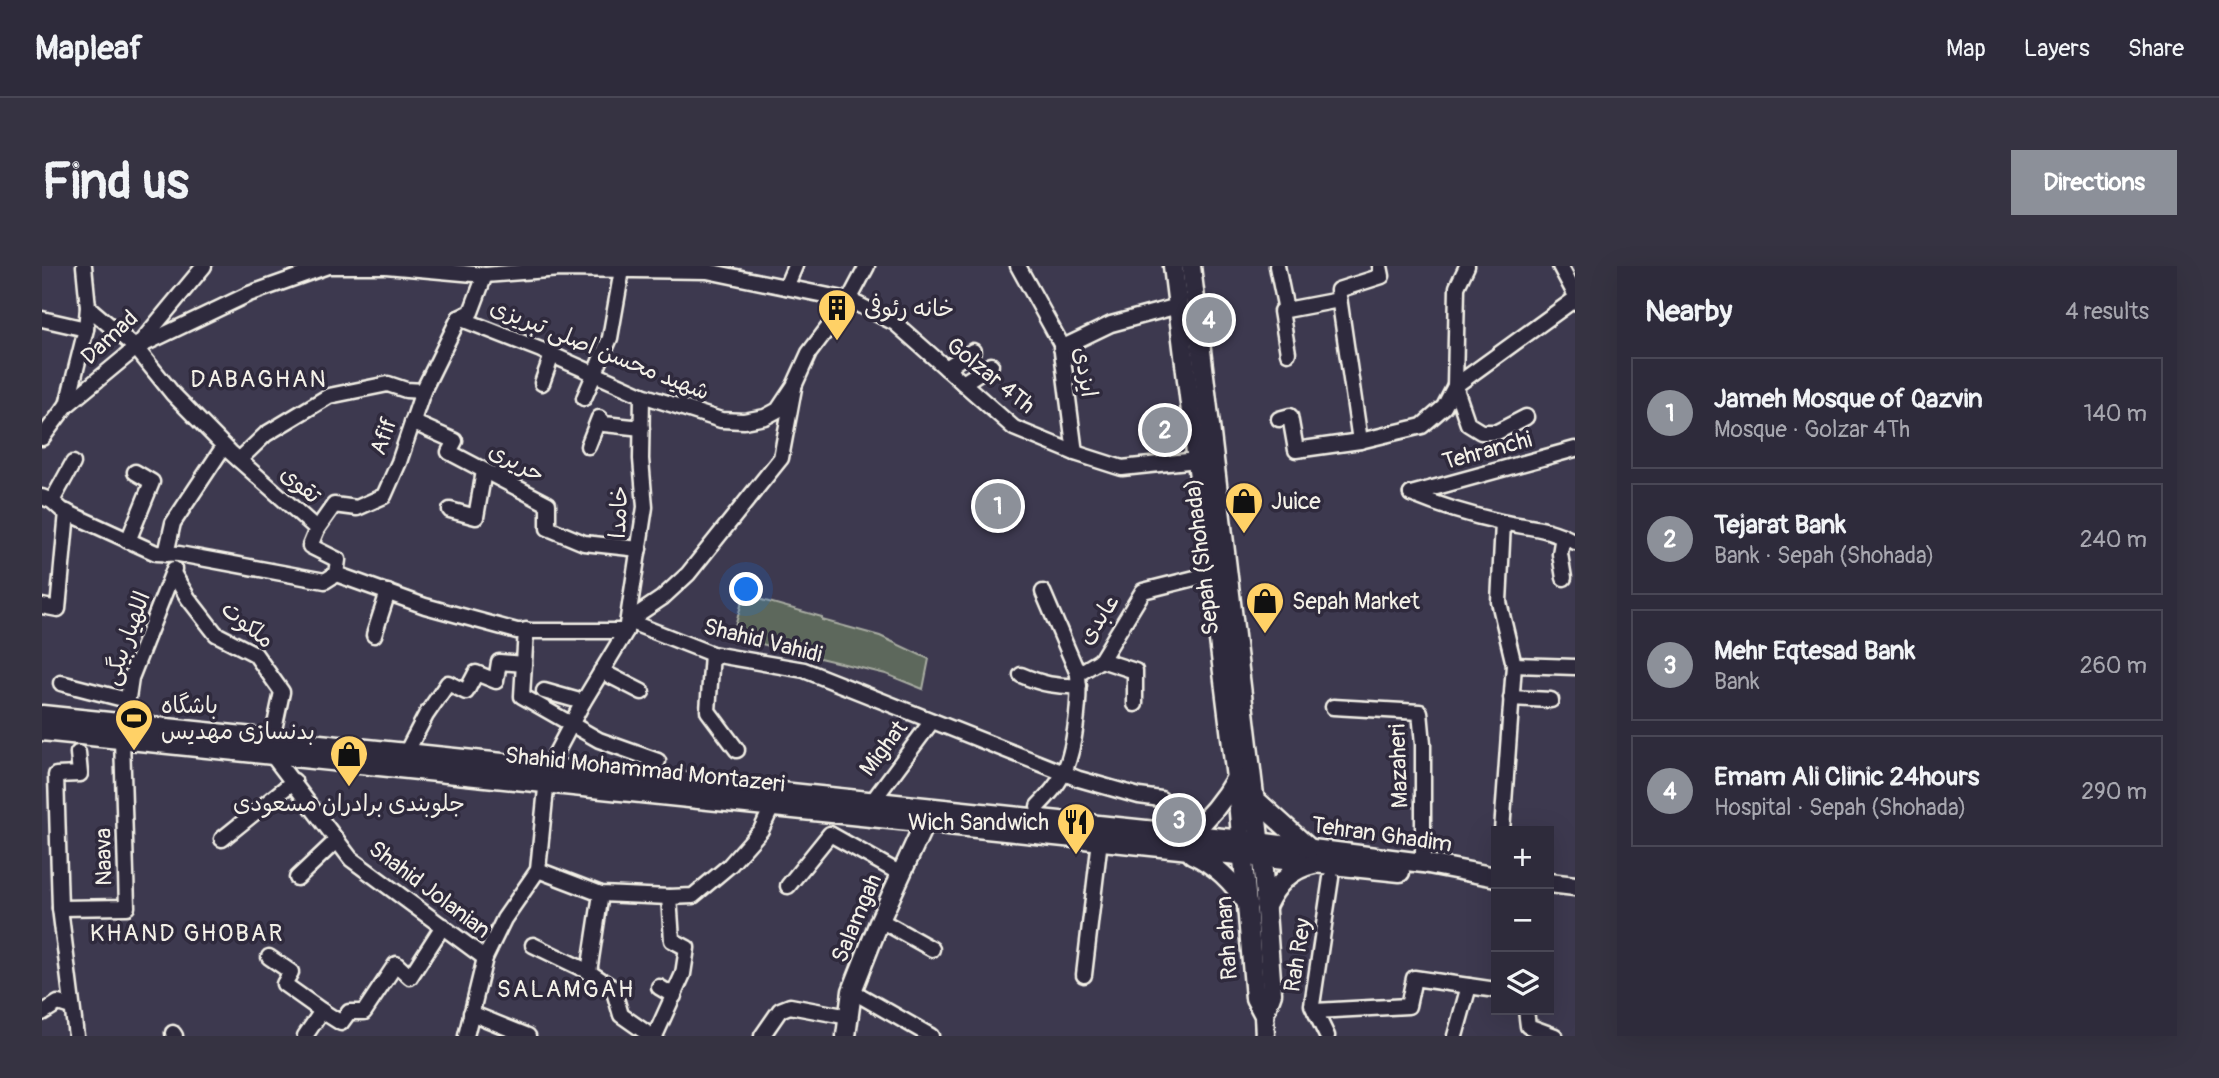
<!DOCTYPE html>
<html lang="en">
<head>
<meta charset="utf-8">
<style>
  body { margin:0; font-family:Pangolin,"Playpen Sans Arabic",sans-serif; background:#363342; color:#f1f3f6 }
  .controls { position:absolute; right:21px; bottom:21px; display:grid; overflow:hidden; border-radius:0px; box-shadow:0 7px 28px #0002 }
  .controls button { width:63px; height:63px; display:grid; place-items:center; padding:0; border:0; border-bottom:2px solid #494755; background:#2e2b3b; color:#f1f3f6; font:35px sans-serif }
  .you { position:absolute; left:705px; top:324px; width:24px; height:24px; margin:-18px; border:5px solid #fff; border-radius:50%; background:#1a73e8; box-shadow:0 0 0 10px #1a73e833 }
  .badge { display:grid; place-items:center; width:46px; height:46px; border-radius:50%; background:#8c9099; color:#fff; font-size:23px; font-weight:700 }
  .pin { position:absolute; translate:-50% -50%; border:4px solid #fff; box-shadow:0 2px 7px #0006 }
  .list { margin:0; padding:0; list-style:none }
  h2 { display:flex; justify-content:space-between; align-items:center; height:91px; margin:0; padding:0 28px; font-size:30px }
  h2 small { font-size:23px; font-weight:400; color:#a7a7af }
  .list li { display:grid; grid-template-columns:46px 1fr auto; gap:21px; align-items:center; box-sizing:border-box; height:112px; margin:0 14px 14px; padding:0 14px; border:2px solid #494755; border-radius:0px }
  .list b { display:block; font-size:26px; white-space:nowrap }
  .list p { margin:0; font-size:23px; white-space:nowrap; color:#a7a7af }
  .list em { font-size:23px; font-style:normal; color:#a7a7af }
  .icon { flex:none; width:38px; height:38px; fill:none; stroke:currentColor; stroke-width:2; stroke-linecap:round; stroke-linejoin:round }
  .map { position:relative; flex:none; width:1533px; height:770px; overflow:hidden; border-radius:0px }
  header { display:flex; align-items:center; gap:42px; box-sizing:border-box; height:98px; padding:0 35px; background:#2e2b3b; border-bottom:2px solid #494755 }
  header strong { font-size:33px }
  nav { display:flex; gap:38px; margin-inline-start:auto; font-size:24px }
  .intro { display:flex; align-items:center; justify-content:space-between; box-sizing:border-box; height:168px; padding:0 42px }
  h1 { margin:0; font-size:49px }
  .button { padding:18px 32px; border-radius:0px; background:#8c9099; color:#fff; font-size:24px; font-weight:700 }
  main { display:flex; gap:42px; padding:0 42px }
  aside { flex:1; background:#2e2b3b; border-radius:0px; box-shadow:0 7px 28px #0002 }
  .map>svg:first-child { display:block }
</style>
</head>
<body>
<header>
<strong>Mapleaf</strong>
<nav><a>Map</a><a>Layers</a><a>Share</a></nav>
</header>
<div class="intro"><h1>Find us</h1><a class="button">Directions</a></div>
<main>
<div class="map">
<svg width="1533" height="770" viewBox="0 0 1533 770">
  <rect width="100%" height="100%" fill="#3d394f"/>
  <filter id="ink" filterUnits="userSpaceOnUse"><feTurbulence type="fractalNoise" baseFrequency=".0143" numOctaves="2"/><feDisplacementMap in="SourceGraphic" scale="14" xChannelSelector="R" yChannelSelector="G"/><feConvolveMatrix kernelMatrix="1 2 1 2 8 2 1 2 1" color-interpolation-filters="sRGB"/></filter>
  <g filter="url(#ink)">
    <path fill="#5d675b" stroke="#a8aca2" stroke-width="2" d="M702 329 780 351V354L838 370 887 393 881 423 844 408 690 371Z"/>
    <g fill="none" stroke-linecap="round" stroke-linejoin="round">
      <defs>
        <g id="minor">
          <path d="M976 0 1019 78 1033 187"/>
          <path d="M1235 0 1244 44"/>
          <path d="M1425 0 1415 21 1413 120 1426 158 1439 166H1455L1484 151"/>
          <path d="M1518 0 1533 28"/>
          <path d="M744 21 753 0"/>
          <path d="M46 41 94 82 131 128 188 186 275 263"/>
          <path d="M417 52 499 84 600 129 679 154 702 155 723 151 736 144 752 120 767 87 807 34 825 0"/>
          <path d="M417 52 429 46 443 9"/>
          <path d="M0 53 44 63"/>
          <path d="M94 82 207 28 286 0H344L443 9 518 3 665 5 807 34 853 57 972 162 1033 187 1080 202 1155 194"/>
          <path d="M1019 82 1069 58 1136 40"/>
          <path d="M1246 87 1239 45 1297 34"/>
          <path d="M904 102 931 85"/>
          <path d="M500 117 510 89"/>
          <path d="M921 117 949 99"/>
          <path d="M542 132 568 72 580 4"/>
          <path d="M25 139 44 63 46 41 42 0"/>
          <path d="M1237 153 1248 150 1254 184 1318 175 1380 160 1402 141 1413 120 1533 33"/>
          <path d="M370 156 413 175 407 186 506 238V262L542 277 597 283"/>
          <path d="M0 172 24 140 94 82 162 0"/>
          <path d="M1318 175 1296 24 1340 10 1338 0"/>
          <path d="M546 180 557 152 562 158 600 162"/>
          <path d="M197 194 224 168 287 130 346 118 364 124 381 125"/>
          <path d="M1369 228C1398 240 1427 249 1459 256 1488 262 1506 261 1533 276"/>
          <path d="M1369 228 1533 183"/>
          <path d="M0 231 10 235 20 244 114 287 137 288 283 315 294 308 383 340 475 365H584"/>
          <path d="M10 235 31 197"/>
          <path d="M408 244 434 251 442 205"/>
          <path d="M1521 270 1518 288 1522 312"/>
          <path d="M86 275 110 216 93 206"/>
          <path d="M124 288 131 257 182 180"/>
          <path d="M131 307 146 332 174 368 213 388 240 426 230 473V489L309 593 443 692"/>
          <path d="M294 308 296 294 268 280 275 263 292 239 315 242 342 230 357 196 381 125 417 52"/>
          <path d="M1001 326 1036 408"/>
          <path d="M0 340 16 343 25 246"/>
          <path d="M586 355 670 388 762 404 1037 513 1097 530 1119 533"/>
          <path d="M586 355 620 332 646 308 739 192 752 122"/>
          <path d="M484 364 480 430 557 474 616 495"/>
          <path d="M332 369 346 326"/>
          <path d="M670 388 666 445 695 484"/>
          <path d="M1059 394 1093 405V438"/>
          <path d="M1472 399 1533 401"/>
          <path d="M559 405 600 426"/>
          <path d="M979 409C1000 418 1015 421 1037 420"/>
          <path d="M19 417 85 434"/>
          <path d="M502 425 541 436"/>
          <path d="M1469 432 1509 434"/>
          <path d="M1291 441 1378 446 1381 478V597"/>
          <path d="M364 487 384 449 406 417 424 426 434 407 454 415 457 396 482 398"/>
          <path d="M830 536 890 455"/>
          <path d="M996 540C1005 531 1014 521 1020 510 1033 486 1038 435 1036 408L1059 394 1101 325 1169 308"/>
          <path d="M1460 565 1472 399 1457 336 1461 257"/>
          <path d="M180 573 252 515"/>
          <path d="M496 604 559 628 627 631 651 630 688 599 719 564 730 541 732 532"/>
          <path d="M255 612 295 574"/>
          <path d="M746 620 788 568 859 608"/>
          <path d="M559 628 547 706 571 722 579 749 609 770"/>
          <path d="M18 642 85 641 80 473 89 412 132 303"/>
          <path d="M838 654 890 683"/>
          <path d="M491 679 547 706"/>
          <path d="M227 691 249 706 242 718 280 745"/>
          <path d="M1042 709 1058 574"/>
          <path d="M617 721 632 730"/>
          <path d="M810 725 889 770"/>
          <path d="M1484 744 1486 760 1513 770"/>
          <path d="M1273 745 1366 740 1372 712 1454 724"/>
          <path d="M0 747 16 737 29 741"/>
          <path d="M429 747 486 770"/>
          <path d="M131 767 133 770"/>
          <path d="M34 770 18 642 14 509 38 508 36 487"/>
          <path d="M263 770 280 745 299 757 307 746H322L354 698 368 711 401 660"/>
          <path d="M424 770 443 692 462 653 496 604 506 502 541 436 584 365 603 241 599 193 600 129"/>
          <path d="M613 770 641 708 645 682 630 674 627 631"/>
          <path d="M720 770 738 744 748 740 807 751"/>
          <path d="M1285 770 1270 739 1289 612"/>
          <path d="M1413 770 1427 720"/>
        </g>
        <g id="major">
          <path d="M1131 0 1194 512 1213 732 1222 749 1223 770"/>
          <path d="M1149 0 1221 605 1230 727 1222 749"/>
          <path d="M0 449 1200 574 1381 597 1454 611"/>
          <path d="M0 465 1358 606"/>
          <path d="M1214 534 1267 582"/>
          <path d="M1147 569C1167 552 1181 535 1194 512"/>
          <path d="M1150 588C1175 599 1192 617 1206 639"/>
          <path d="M1507 617 1533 620"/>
          <path d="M1224 640C1234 619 1248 603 1272 598"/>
          <path d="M804 770 810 725 838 654 883 556"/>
        </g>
      </defs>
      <use href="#minor" stroke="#f4f1e8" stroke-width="19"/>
      <use href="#major" stroke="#f4f1e8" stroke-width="23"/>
      <use href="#minor" stroke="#2f2a3d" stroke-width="14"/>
      <use href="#major" stroke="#2f2a3d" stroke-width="18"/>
    </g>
  </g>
  <defs>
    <symbol id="building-pin" viewBox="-11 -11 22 30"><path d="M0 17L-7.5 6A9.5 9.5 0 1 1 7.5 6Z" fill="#ffd166" stroke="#2f2a3d"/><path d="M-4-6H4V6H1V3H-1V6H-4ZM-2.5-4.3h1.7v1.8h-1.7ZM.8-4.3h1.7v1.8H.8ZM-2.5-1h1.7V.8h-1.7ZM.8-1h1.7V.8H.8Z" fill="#111"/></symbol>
    <symbol id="shop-pin" viewBox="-11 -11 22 30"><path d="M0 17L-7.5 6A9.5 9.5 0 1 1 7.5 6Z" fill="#ffd166" stroke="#2f2a3d"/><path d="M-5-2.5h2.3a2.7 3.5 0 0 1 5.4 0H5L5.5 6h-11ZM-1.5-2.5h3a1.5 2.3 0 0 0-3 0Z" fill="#111"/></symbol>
    <symbol id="stadium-pin" viewBox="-11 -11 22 30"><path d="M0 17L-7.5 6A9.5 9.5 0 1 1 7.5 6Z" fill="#ffd166" stroke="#2f2a3d"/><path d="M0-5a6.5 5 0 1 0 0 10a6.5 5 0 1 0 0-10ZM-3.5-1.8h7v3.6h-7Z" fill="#111"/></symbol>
    <symbol id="restaurant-pin" viewBox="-11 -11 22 30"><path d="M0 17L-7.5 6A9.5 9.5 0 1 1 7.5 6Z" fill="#ffd166" stroke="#2f2a3d"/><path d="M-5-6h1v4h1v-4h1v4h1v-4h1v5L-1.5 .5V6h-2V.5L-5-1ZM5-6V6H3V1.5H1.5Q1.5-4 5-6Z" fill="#111"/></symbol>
  </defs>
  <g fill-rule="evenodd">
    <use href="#building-pin" x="773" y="20" width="44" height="60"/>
    <use href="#shop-pin" x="1180" y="213" width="44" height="60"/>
    <use href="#shop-pin" x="1201" y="313" width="44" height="60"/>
    <use href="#stadium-pin" x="70" y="430" width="44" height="60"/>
    <use href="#shop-pin" x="285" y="466" width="44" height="60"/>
    <use href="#restaurant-pin" x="1012" y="534" width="44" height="60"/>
  </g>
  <g text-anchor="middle" stroke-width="7" stroke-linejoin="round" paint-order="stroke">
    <g font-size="23" fill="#f4f1e8" stroke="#2f2a3d" text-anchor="start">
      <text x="822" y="50">خانه رئوفی</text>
      <text x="1229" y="243">Juice</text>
      <text x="1250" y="343">Sepah Market</text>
      <text x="119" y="447">باشگاه<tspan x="119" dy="26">بدنسازی مهدیس</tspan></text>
      <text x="307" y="545" text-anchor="middle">جلوبندی برادران مسعودی</text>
      <text x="1007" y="564" text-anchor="end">Wich Sandwich</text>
    </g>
    <g font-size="23" fill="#f4f1e8" stroke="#2f2a3d">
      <text transform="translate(67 71) rotate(-43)" y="8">Damad</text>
      <text transform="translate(558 83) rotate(22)" y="8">شهید محسن اصلی تبریزی</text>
      <text transform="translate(1044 106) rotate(81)" y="8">ایزدی</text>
      <text transform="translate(949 109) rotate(39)" y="8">Golzar 4Th</text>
      <text transform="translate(341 170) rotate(-70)" y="8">Afif</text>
      <text transform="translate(1445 184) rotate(-15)" y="8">Tehranchi</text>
      <text transform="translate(475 196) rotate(28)" y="8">حریری</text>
      <text transform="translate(259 218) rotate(41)" y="8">تقوی</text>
      <text transform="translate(576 246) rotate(-87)" y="8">خامدا</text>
      <text transform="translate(1159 291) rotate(-97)" y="8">Sepah (Shohada)</text>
      <text transform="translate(1056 353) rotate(-56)" y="8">عابدی</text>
      <text transform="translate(206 358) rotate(39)" y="8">ملکوت</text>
      <text transform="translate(84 372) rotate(-70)" y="8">اللهیار بیگی</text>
      <text transform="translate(721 374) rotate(14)" y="8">Shahid Vahidi</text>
      <text transform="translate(841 482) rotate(-53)" y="8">Mighat</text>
      <text transform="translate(1356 500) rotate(-92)" y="8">Mazaheri</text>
      <text transform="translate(603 503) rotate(6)" y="8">Shahid Mohammad Montazeri</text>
      <text transform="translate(1340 568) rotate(8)" y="8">Tehran Ghadim</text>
      <text transform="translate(61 591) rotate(-91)" y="8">Naava</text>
      <text transform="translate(388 623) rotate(37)" y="8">Shahid Jolanian</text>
      <text transform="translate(814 652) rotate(-67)" y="8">Salamgah</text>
      <text transform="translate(1184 672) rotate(-94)" y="8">Rah ahan</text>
      <text transform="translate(1255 689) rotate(-81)" y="8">Rah Rey</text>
    </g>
    <g font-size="24" letter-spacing="2" fill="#f4f1e8" stroke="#2f2a3d">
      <text x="217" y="121">DABAGHAN</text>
      <text x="145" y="675">KHAND GHOBAR</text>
      <text x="524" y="731">SALAMGAH</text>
    </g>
  </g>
</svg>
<div class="controls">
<button>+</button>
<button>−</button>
<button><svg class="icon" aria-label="layers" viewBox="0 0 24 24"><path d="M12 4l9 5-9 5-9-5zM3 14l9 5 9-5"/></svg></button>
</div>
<div class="you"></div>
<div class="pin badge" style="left:956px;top:240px">1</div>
<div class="pin badge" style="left:1123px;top:164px">2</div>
<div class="pin badge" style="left:1137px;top:554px">3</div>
<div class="pin badge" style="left:1167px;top:54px">4</div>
</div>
<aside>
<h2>Nearby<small>4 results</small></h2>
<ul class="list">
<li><span class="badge">1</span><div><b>Jameh Mosque of Qazvin</b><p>Mosque · Golzar 4Th</p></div><em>140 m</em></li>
<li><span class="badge">2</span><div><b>Tejarat Bank</b><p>Bank · Sepah (Shohada)</p></div><em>240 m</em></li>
<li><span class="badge">3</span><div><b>Mehr Eqtesad Bank</b><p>Bank</p></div><em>260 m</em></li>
<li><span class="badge">4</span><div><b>Emam Ali Clinic 24hours</b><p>Hospital · Sepah (Shohada)</p></div><em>290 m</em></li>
</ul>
</aside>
</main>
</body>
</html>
